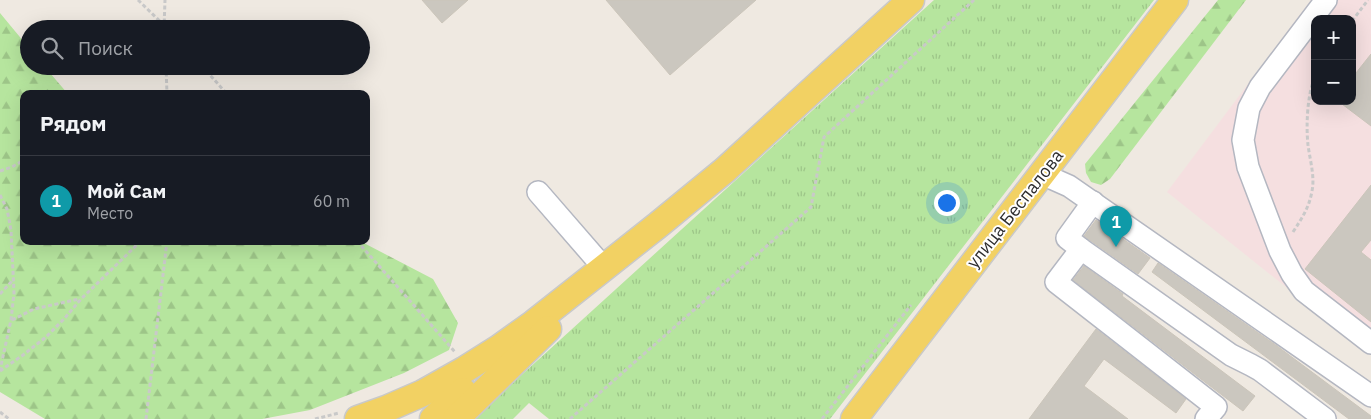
<!DOCTYPE html>
<html lang="ru">
<head>
<meta charset="utf-8">
<style>
  body { margin:0; font-family:"IBM Plex Sans",sans-serif; background:#20242c; color:#f1f3f6 }
  .controls { position:absolute; right:15px; top:15px; display:grid; overflow:hidden; border-radius:10px; box-shadow:0 5px 20px #0002 }
  .controls button { width:45px; height:45px; display:grid; place-items:center; padding:0; border:0; border-bottom:1px solid #363941; background:#171b24; color:#f1f3f6; font:25px sans-serif }
  .you { position:absolute; left:946px; top:202px; width:18px; height:18px; margin:-12px; border:4px solid #fff; border-radius:50%; background:#1a73e8; box-shadow:0 0 0 8px #1a73e833 }
  .badge { display:grid; place-items:center; width:32px; height:32px; border-radius:50%; background:#8c9099; color:#fff; font-size:16px; font-weight:700 }
  .pin { position:absolute; translate:-50% -41px; filter:drop-shadow(0 1px 2px #0008) }
  .pin::after { content:''; position:absolute; top:26px; width:18px; height:15px; background:inherit; clip-path:polygon(0 0,100% 0,50% 100%) }
  .list { margin:0; padding:0; list-style:none }
  h2 { display:flex; justify-content:space-between; align-items:center; height:65px; margin:0; padding:0 20px; font-size:21px }
  h2 small { font-size:16px; font-weight:400; color:#9ea1a6 }
  .list li { display:grid; grid-template-columns:32px 1fr auto; gap:15px; align-items:center; box-sizing:border-box; height:90px; padding:0 20px; border-top:1px solid #363941 }
  .list b { display:block; font-size:19px; white-space:nowrap }
  .list p { margin:0; font-size:16px; white-space:nowrap; color:#9ea1a6 }
  .list em { font-size:16px; font-style:normal; color:#9ea1a6 }
  .icon { flex:none; width:28px; height:28px; fill:none; stroke:currentColor; stroke-width:2; stroke-linecap:round; stroke-linejoin:round }
  .map { position:relative; flex:none; width:1371px; height:419px; overflow:hidden }
  .search { position:absolute; background:#171b24; box-shadow:0 5px 20px #0002; left:20px; top:20px; width:350px; height:55px; display:flex; align-items:center; gap:12px; box-sizing:border-box; padding:0 18px; border-radius:28px; color:#9ea1a6; font-size:19px }
  .panel { position:absolute; background:#171b24; box-shadow:0 5px 20px #0002; left:20px; top:90px; width:350px; height:155px; border-radius:10px }
  .map>svg:first-child { display:block }
</style>
</head>
<body>
<div class="map">
<svg width="1371" height="419" viewBox="0 0 1371 419">
  <defs>
    <pattern id="forest-firs" width="22" height="20" patternUnits="userSpaceOnUse" patternTransform="scale(1.25)"><rect width="22" height="20" fill="#b6e59e"/><path d="M5 1l3.5 6h-7zM16 11l3.5 6h-7z" fill="#9dc588"/></pattern>
    <pattern id="park-tufts" width="24" height="20" patternUnits="userSpaceOnUse" patternTransform="scale(1.25)"><rect width="24" height="20" fill="#b6e59e"/><path d="M3 7l-1-3M5 7V3M7 7l1-3M15 17l-1-3M17 17v-4M19 17l1-3" fill="none" stroke="#9dc588"/></pattern>
  </defs>
  <rect width="100%" height="100%" fill="#efe9e1"/>
  <path fill="#f5dfe0" fill-rule="evenodd" d="M1311 0H1371V355L1167 192ZM1315 19H1352V101H1315Z"/>
  <g fill="url(#forest-firs)">
    <path d="M1218 0H1246L1110 179 1101 185 1091 182 1086 173 1085 164Z"/>
    <path d="M0 13 29 48V66H44L68 94H24V241H360L433 279 458 323 449 350 404 373 310 410 262 419H45L0 392Z"/>
  </g>
  <path fill="url(#park-tufts)" d="M934 0H1154L830 419H549L529 403 513 419H473Z"/>
  <g fill="#cbc7bf" stroke="#cbc5ba">
    <path d="M422 0H468L442 23Z"/>
    <path d="M606 0H756L670 75Z"/>
    <path d="M1371 54V126L1338 101H1352V78Z"/>
    <path d="M1371 185V240L1361 252 1371 260V322L1305 269Z"/>
    <path d="M1096 220 1150 258 1138 274 1084 236Z"/>
    <path d="M1158 263 1277 346 1371 416V419H1349L1152 272Z"/>
    <path d="M1084 266 1123 294 1122 296 1255 396 1243 411 1201 379 1073 280Z"/>
    <path d="M1096 329 1186 399 1176 413 1104 359 1084 386 1128 419H1029Z"/>
  </g>
  <g fill="none" stroke-linecap="round" stroke-linejoin="round">
    <defs>
      <g id="minor">
        <path d="M1326 0 1260 87 1249 108 1243 140 1248 167 1280 251 1292 274 1304 291 1371 343"/>
        <path d="M1042 174 1069 186 1371 396"/>
        <path d="M538 192 604 268"/>
        <path d="M1093 202 1067 238 1081 249 1056 282 1216 407 1206 419"/>
        <path d="M1081 249 1231 355 1251 365 1260 370 1325 419"/>
      </g>
      <g id="major">
        <path d="M358 419 386 409 423 393 464 370 499 348 534 323 658 225 725 170 911 0"/>
        <path d="M433 419 463 391"/>
        <path d="M456 419 548 329"/>
        <path d="M854 419 1175 0"/>
      </g>
    </defs>
    <use href="#minor" stroke="#b4b7c1" stroke-width="24"/>
    <use href="#major" stroke="#c9c9c9" stroke-width="29"/>
    <g stroke="#c9c9c9" stroke-width="3" stroke-dasharray="4 2.5" stroke-linecap="butt">
      <path d="M138 0 168 29"/>
      <path d="M1352 21 1368 0"/>
      <path d="M164 29 165 0"/>
      <path d="M166 66 167 94"/>
      <path d="M202 66 227 94"/>
      <path d="M0 171 12 167 24 160"/>
      <path d="M0 195 7 209 11 230 14 293 11 320 0 370"/>
      <path d="M1293 232C1302 218 1309 208 1312 191 1315 177 1310 160 1308 145 1306 126 1307 95 1315 77"/>
      <path d="M357 241 455 352"/>
      <path d="M0 294 13 280"/>
      <path d="M12 320 34 309 79 299"/>
      <path d="M0 371 23 355 46 337 64 319 81 299 141 241"/>
      <path d="M0 412 9 419"/>
      <path d="M146 419 167 241"/>
      <path d="M315 419 339 413"/>
      <path d="M570 419 811 207 824 137 974 0"/>
      <path d="M822 419 911 305"/>
    </g>
    <use href="#minor" stroke="#fff" stroke-width="21"/>
    <use href="#major" stroke="#f2d163" stroke-width="26"/>
  </g>
  <g text-anchor="middle" stroke-width="4" stroke-linejoin="round" paint-order="stroke">
    <g font-size="18" fill="#2e2e2e" stroke="#fff">
      <text transform="translate(1015 209) rotate(-52)" y="6">улица Беспалова</text>
    </g>
  </g>
</svg>
<div class="controls">
<button>+</button>
<button>−</button>
</div>
<div class="you"></div>
<div class="pin badge" style="left:1116px;top:247px;background:#0f9aa8">1</div>
<div class="search"><svg class="icon" aria-label="search" viewBox="0 0 24 24"><circle cx="10" cy="10" r="6"/><path d="M15 15l6 6"/></svg>Поиск</div>
<section class="panel">
<h2>Рядом<small></small></h2>
<ul class="list">
<li><span class="badge" style="background:#0f9aa8">1</span><div><b>Мой Сам</b><p>Место</p></div><em>60 m</em></li>
</ul>
</section>
</div>
</body>
</html>
